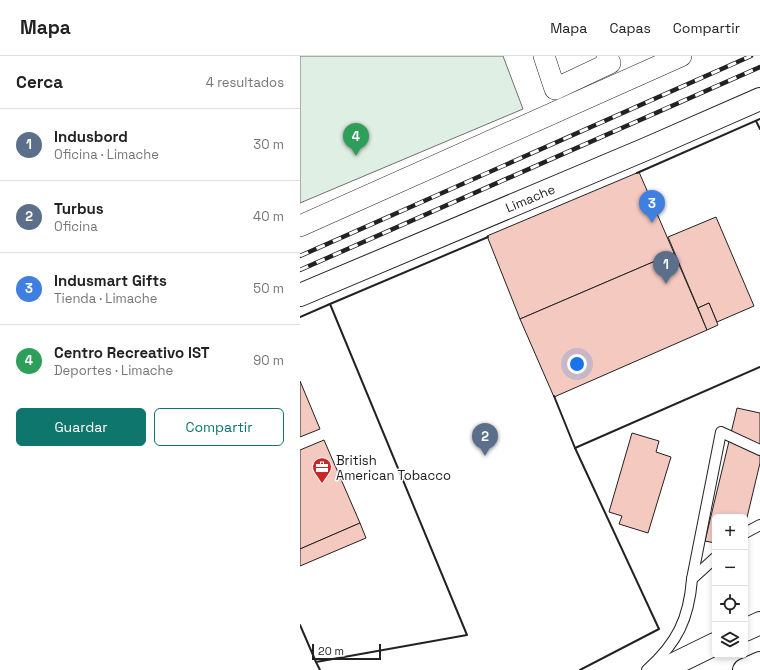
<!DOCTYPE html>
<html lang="es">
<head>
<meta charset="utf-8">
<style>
  body { margin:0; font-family:"Space Grotesk",sans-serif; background:#f6f6f6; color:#222 }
  .controls { position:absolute; right:12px; bottom:12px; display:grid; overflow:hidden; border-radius:6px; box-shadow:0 2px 6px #0003 }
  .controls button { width:36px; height:36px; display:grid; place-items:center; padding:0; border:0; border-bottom:1px solid #e0e0e0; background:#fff; color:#222; font:20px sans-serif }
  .scale { position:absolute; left:12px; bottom:10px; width:69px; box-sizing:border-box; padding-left:4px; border:2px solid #222; border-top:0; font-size:11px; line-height:14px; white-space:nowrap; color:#222; -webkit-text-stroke:3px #fff; paint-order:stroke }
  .you { position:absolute; left:277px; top:308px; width:14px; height:14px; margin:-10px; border:3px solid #fff; border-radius:50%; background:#1a73e8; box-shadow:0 0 0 6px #1a73e833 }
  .badge { display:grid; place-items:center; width:26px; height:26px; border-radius:50%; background:#0f766e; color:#fff; font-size:13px; font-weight:700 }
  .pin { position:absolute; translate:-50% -33px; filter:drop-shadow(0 1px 2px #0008) }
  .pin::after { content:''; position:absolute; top:21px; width:14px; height:12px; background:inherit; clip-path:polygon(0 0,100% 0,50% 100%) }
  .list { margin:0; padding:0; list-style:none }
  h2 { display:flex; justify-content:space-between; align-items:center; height:52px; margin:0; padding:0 16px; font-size:17px }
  h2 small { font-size:13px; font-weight:400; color:#767676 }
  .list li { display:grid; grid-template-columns:26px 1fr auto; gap:12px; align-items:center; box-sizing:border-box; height:72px; padding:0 16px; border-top:1px solid #e0e0e0 }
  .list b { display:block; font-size:15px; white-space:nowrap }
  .list p { margin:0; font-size:13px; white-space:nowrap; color:#767676 }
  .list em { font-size:13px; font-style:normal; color:#767676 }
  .actions { display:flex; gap:8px; padding:12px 16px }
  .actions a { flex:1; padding:9px 0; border:1px solid #0f766e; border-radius:6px; text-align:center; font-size:14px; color:#0f766e }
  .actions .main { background:#0f766e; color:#fff }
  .icon { flex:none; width:22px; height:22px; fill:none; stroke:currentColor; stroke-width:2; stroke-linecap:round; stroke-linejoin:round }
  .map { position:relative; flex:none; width:460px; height:614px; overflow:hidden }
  header { display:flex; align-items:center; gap:24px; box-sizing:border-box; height:56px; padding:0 20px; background:#fff; border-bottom:1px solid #e0e0e0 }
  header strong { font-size:19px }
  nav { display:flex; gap:22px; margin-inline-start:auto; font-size:14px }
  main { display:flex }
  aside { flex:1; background:#fff }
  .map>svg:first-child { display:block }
</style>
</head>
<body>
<header>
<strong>Mapa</strong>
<nav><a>Mapa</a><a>Capas</a><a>Compartir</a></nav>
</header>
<main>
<aside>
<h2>Cerca<small>4 resultados</small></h2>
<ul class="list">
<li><span class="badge" style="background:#5c6f8a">1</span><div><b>Indusbord</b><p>Oficina · Limache</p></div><em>30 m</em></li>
<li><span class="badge" style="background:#5c6f8a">2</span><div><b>Turbus</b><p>Oficina</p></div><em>40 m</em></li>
<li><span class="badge" style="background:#3f7fe0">3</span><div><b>Indusmart Gifts</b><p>Tienda · Limache</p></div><em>50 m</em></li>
<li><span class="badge" style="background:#2e9e5b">4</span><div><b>Centro Recreativo IST</b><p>Deportes · Limache</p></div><em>90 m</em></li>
</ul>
<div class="actions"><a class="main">Guardar</a><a>Compartir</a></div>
</aside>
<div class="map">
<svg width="460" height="614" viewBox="0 0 460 614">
  <rect width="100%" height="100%" fill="#fff"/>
  <path fill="#e0efe3" stroke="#6f6f6f" d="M0 0H203L223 53 0 147Z"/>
  <g fill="#f3c9c0" stroke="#222">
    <path d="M339 116 374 197 220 263 187 180Z"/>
    <path d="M416 161 454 250 417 266 409 247 398 252 368 181Z"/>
    <path d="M374 197 407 274 254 341 220 263Z"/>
    <path d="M409 247 418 269 407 274 398 252Z"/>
    <path d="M0 325 20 373 0 381Z"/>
    <path d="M437 352 460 357V407L445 470V461H415V487L405 485Z"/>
    <path d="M332 377 359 385 356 396 371 401 348 477 319 468 322 460 309 456Z"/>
    <path d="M24 384 60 467 0 493V394Z"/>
    <path d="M60 467 66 482 0 510V493Z"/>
  </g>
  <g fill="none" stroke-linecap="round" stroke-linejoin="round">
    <defs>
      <g id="lane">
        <path d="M445 477 460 469"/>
        <path d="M392 523 421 376 460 394"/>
        <path d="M347 614C377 587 389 563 392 523L415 502"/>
      </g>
      <g id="street">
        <path d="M244 0 255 33 310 7 307 0"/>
        <path d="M0 170 381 0"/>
      </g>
      <path id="secondary" d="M0 239 346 93 460 43"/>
      <g id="highway">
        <path d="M445 574 460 567"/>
        <path d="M362 614 415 588"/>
        <path d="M444 614 460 607"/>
      </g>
    </defs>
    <use href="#lane" stroke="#222" stroke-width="12"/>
    <use href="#street" stroke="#222" stroke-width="22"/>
    <use href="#secondary" stroke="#222" stroke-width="24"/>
    <use href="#highway" stroke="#222" stroke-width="24"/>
    <use href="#lane" stroke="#fff" stroke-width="10"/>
    <use href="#street" stroke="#fff" stroke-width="21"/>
    <use href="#secondary" stroke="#fff" stroke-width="22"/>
    <use href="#highway" stroke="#fff" stroke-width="22"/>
    <defs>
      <g id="rail">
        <path d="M0 200 451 0"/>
        <path d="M0 214 460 11"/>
      </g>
    </defs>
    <use href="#rail" stroke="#222" stroke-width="4.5"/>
    <use href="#rail" stroke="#fff" stroke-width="3" stroke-dasharray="9" stroke-linecap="butt"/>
    <g stroke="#222" stroke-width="2">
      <path d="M456 65 460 73"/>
      <path d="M337 117 460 63"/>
      <path d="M0 261 30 248"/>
      <path d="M254 340 275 392 359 573 280 614"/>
      <path d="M275 392 460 311"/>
      <path d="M0 569 16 606"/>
      <path d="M20 614 16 606 167 579 30 248 188 181"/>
    </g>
  </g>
  <defs>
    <symbol id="office-pin" viewBox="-11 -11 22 30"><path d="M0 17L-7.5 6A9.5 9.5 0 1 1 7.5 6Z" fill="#c62828" stroke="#fff"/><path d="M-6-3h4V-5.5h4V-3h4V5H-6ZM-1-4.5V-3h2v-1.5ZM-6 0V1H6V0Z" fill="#fff"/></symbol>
  </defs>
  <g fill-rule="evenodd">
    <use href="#office-pin" x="11" y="400" width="22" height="30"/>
  </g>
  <g text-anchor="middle" stroke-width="3" stroke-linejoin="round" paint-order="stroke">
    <g font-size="13" fill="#222" stroke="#fff">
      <text transform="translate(230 142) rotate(-23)" y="5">Limache</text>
    </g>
    <g font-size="13" fill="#222" stroke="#fff" text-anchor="start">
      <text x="36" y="409">British<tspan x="36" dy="15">American Tobacco</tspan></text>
    </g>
  </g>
</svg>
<div class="controls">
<button>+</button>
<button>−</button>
<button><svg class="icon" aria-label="locate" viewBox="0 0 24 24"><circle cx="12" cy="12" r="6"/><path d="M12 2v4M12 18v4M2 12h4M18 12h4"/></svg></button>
<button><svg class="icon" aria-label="layers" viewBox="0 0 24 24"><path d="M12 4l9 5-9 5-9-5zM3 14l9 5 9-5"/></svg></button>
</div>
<div class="scale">20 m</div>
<div class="you"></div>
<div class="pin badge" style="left:366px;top:228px;background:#5c6f8a">1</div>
<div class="pin badge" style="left:185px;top:400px;background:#5c6f8a">2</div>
<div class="pin badge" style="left:352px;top:167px;background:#3f7fe0">3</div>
<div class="pin badge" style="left:56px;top:100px;background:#2e9e5b">4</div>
</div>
</main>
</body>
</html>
